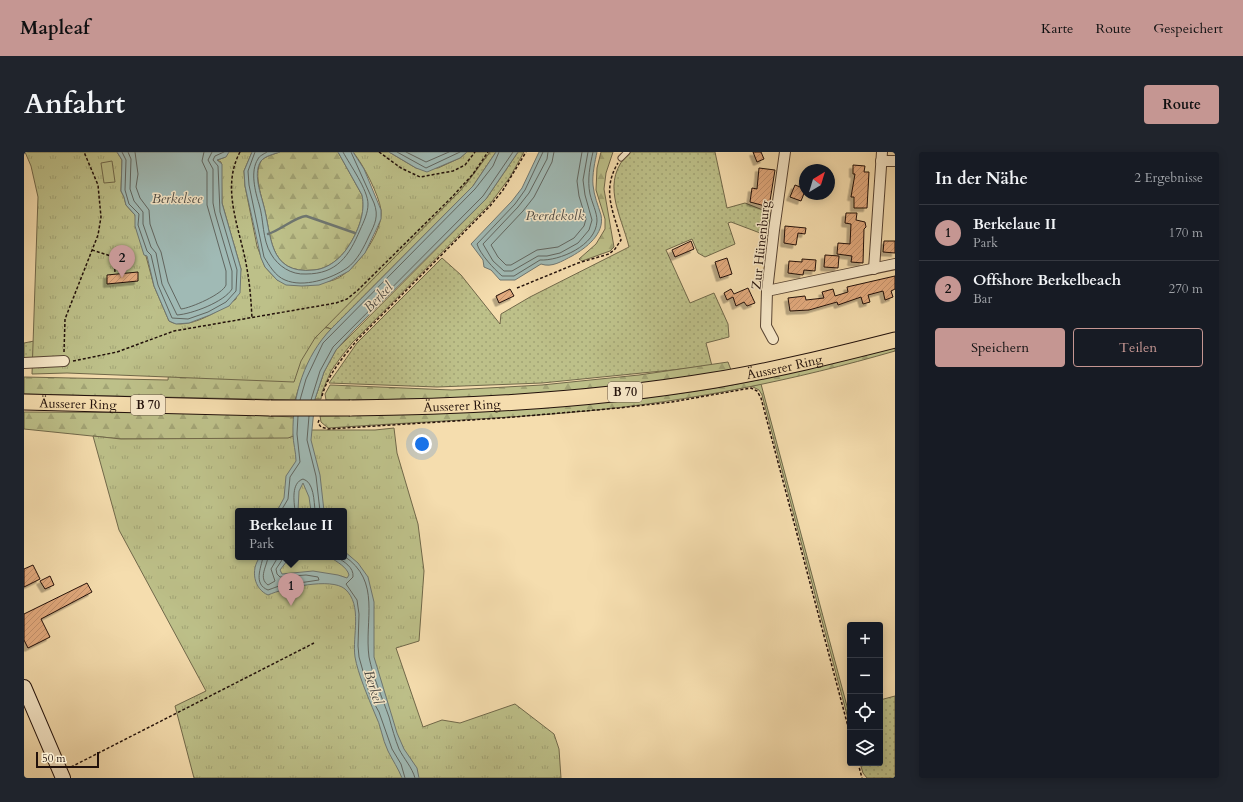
<!DOCTYPE html>
<html lang="de">
<head>
<meta charset="utf-8">
<style>
  body { margin:0; font-family:Cardo,serif; background:#20242c; color:#f1f3f6 }
  .controls { position:absolute; right:12px; bottom:12px; display:grid; overflow:hidden; border-radius:4px; box-shadow:0 2px 10px #0003 }
  .controls button { width:36px; height:36px; display:grid; place-items:center; padding:0; border:0; border-bottom:1px solid #363941; background:#171b24; color:#f1f3f6; font:20px sans-serif }
  .compass { position:absolute; left:775px; top:12px; width:36px; height:36px; border-radius:50%; background:#171b24; box-shadow:0 2px 10px #0003; rotate:38deg }
  .scale { position:absolute; left:12px; bottom:10px; width:63px; box-sizing:border-box; padding-left:4px; border:2px solid #22110b; border-top:0; font-size:11px; line-height:14px; white-space:nowrap; color:#22110b; -webkit-text-stroke:3px #f8e9ca; paint-order:stroke }
  .you { position:absolute; left:398px; top:292px; width:14px; height:14px; margin:-10px; border:3px solid #fff; border-radius:50%; background:#1a73e8; box-shadow:0 0 0 6px #1a73e833 }
  .badge { display:grid; place-items:center; width:26px; height:26px; border-radius:50%; background:#c59692; color:#111; font-size:13px; font-weight:700 }
  .pin { position:absolute; translate:-50% -33px; filter:drop-shadow(0 1px 2px #0008) }
  .pin::after { content:''; position:absolute; top:21px; width:14px; height:12px; background:inherit; clip-path:polygon(0 0,100% 0,50% 100%) }
  .popup { position:absolute; left:211px; top:356px; width:112px; height:52px; box-sizing:border-box; display:grid; place-content:center; border-radius:4px; background:#171b24; filter:drop-shadow(0 1px 3px #0005); font-size:13px; white-space:nowrap; color:#9ea1a6 }
  .popup b { font-size:15px; color:#f1f3f6 }
  .popup::after { content:''; position:absolute; left:50%; top:100%; margin-left:-8px; border:8px solid transparent; border-top-color:#171b24 }
  .list { margin:0; padding:0; list-style:none }
  h2 { display:flex; justify-content:space-between; align-items:center; height:52px; margin:0; padding:0 16px; font-size:17px }
  h2 small { font-size:13px; font-weight:400; color:#9ea1a6 }
  .list li { display:grid; grid-template-columns:26px 1fr auto; gap:12px; align-items:center; box-sizing:border-box; height:56px; padding:0 16px; border-top:1px solid #363941 }
  .list b { display:block; font-size:15px; white-space:nowrap }
  .list p { margin:0; font-size:13px; white-space:nowrap; color:#9ea1a6 }
  .list em { font-size:13px; font-style:normal; color:#9ea1a6 }
  .actions { display:flex; gap:8px; padding:12px 16px }
  .actions a { flex:1; padding:9px 0; border:1px solid #c59692; border-radius:4px; text-align:center; font-size:14px; color:#c59692 }
  .actions .main { background:#c59692; color:#111 }
  .icon { flex:none; width:22px; height:22px; fill:none; stroke:currentColor; stroke-width:2; stroke-linecap:round; stroke-linejoin:round }
  .map { position:relative; flex:none; width:871px; height:626px; overflow:hidden; border-radius:4px }
  header { display:flex; align-items:center; gap:24px; box-sizing:border-box; height:56px; padding:0 20px; background:#c59692; color:#111 }
  header strong { font-size:19px }
  nav { display:flex; gap:22px; margin-inline-start:auto; font-size:14px }
  .intro { display:flex; align-items:center; justify-content:space-between; box-sizing:border-box; height:96px; padding:0 24px }
  h1 { margin:0; font-size:28px }
  .button { padding:10px 18px; border-radius:4px; background:#c59692; color:#111; font-size:14px; font-weight:700 }
  main { display:flex; gap:24px; padding:0 24px }
  aside { flex:1; background:#171b24; border-radius:4px; box-shadow:0 2px 10px #0003 }
  .map>svg:first-child { display:block }
</style>
</head>
<body>
<header>
<strong>Mapleaf</strong>
<nav><a>Karte</a><a>Route</a><a>Gespeichert</a></nav>
</header>
<div class="intro"><h1>Anfahrt</h1><a class="button">Route</a></div>
<main>
<div class="map">
<svg width="871" height="626" viewBox="0 0 871 626">
  <defs>
    <pattern id="grass-dots" width="8" height="8" patternUnits="userSpaceOnUse"><rect width="8" height="8" fill="#bdc089"/><path d="M2 2h.1M6 6h.1" fill="none" stroke="#a2a475" stroke-width="1.8" stroke-linecap="round"/></pattern>
    <pattern id="forest-firs" width="22" height="20" patternUnits="userSpaceOnUse"><rect width="22" height="20" fill="#bdc089"/><path d="M5 1l3.5 6h-7zM16 11l3.5 6h-7z" fill="#a2a475"/></pattern>
    <pattern id="park-tufts" width="24" height="20" patternUnits="userSpaceOnUse"><rect width="24" height="20" fill="#bdc089"/><path d="M3 7l-1-3M5 7V3M7 7l1-3M15 17l-1-3M17 17v-4M19 17l1-3" fill="none" stroke="#a2a475"/></pattern>
    <pattern id="building-hatch" width="6" height="6" patternUnits="userSpaceOnUse"><rect width="6" height="6" fill="#e2aa7e"/><path d="M-1 1l2-2M0 6l6-6M5 7l2-2" fill="none" stroke="#c2916c"/></pattern>
    <filter id="shadow"><feDropShadow dx="-3.5" dy="3.5" stdDeviation="0" flood-color="#0004"/></filter>
  </defs>
  <rect width="100%" height="100%" fill="#f5ddae"/>
  <filter id="stains"><feTurbulence type="fractalNoise" baseFrequency=".005" numOctaves="4"/><feColorMatrix values="0 0 0 0 .2 0 0 0 0 .09 0 0 0 0 .02 0 0 0 .5 -.17"/></filter>
  <radialGradient id="worn" r=".72"><stop offset=".6" stop-color="#630" stop-opacity="0"/><stop offset="1" stop-color="#630" stop-opacity=".3"/></radialGradient>
  <g fill="url(#grass-dots)" stroke="#70684a">
    <path d="M466 0H472L449 34 307 177 299 174 423 52 443 31Z"/>
    <path d="M494 0H500L486 25 466 52 328 191 317 205 307 219 298 240 297 247H291L300 220 312 198 462 47Z"/>
    <path d="M606 0H691L703 56 721 51 749 62 744 84 707 70 704 71 711 92 681 105 674 101 668 87 642 98 666 151 690 141 704 172 705 185 682 191 688 214 518 231 413 235 305 231 333 191 418 106 437 123 476 172 477 162 506 145 605 95C597 62 575 29 606 0Z"/>
    <path d="M10 189 9 207 0 206V191Z"/>
    <path d="M737 232 824 558 826 557V574L738 243 735 238 727 234Z"/>
    <path d="M871 544V626H843L839 621 836 611H856V548Z"/>
  </g>
  <g fill="url(#forest-firs)" stroke="#70684a">
    <path d="M256 0H314L338 43C342 60 334 80 324 95 317 106 304 117 290 118 243 123 248 82 239 51 236 40 230 20 237 9 241 4 250 2 256 0Z"/>
    <path d="M577 0H589L582 21 580 37 590 95 586 99 558 109 555 107 572 92 581 77V67L572 38 573 16Z"/>
    <path d="M299 174 307 177C288 198 279 221 271 248L0 242V225L144 228 146 204Z"/>
    <path d="M871 194V199C771 228 667 249 563 259 477 267 390 270 304 276L297 270 296 264C426 262 557 257 685 237 748 227 809 209 871 194Z"/>
    <path d="M704 210 707 218C574 242 437 248 302 248L301 242 306 233 428 238 518 233 615 223Z"/>
    <path d="M0 260 180 261 270 265 271 294 170 287H97L0 277Z"/>
  </g>
  <g fill="url(#park-tufts)" stroke="#70684a" fill-rule="evenodd">
    <path d="M1 0H93L98 8 97 39 100 45 102 53 111 63 130 134 145 169C163 180 198 157 212 147L217 117 198 51 197 10 193 8 199 6 205 0H228L220 19 221 34 233 94 241 115 253 128C270 128 289 132 306 129 328 125 360 80 357 58 355 43 339 12 329 0H365L392 16H414L436 6 443 0H466L436 39 291 186 277 209 270 230 43 221 8 222 14 45 7 14Z"/>
    <path d="M370 276 373 301 394 372 400 419 395 489 372 496 399 575 418 568 436 571 491 552 530 582 535 597 537 626H170L151 554 182 539 95 378 69 284 97 287 264 286 287 278H351ZM214 359H320V405H214Z"/>
  </g>
  <path fill="#bdc089" stroke="#70684a" d="M88 9 91 30 80 31 77 11Z"/>
  <g fill="#a0bab5" stroke="#6e7671">
    <path d="M93 0H205L202 5 193 8 198 12V51L217 117 216 141 205 154 186 163 165 171 152 172 145 169 130 134 123 104 120 103 111 74V63L102 53 100 45 97 39 98 8Z"/>
    <path d="M228 0H256C250 2 241 4 237 9 229 20 236 40 239 51 248 82 243 123 290 118 304 117 317 106 324 95 334 80 342 60 338 43L314 0H329L340 17 357 58V67L353 76 341 101 325 119 306 129 295 133 278 134 262 133 253 128 241 115 237 106 221 34 220 19Z"/>
    <path d="M365 0H443L436 6 403 20 392 16Z"/>
    <path d="M472 0H494L462 47 330 178 312 198 300 220 291 247 287 288 296 323 300 359H287L285 345 279 331 275 339 274 359H253L260 346 262 324 272 309C272 300 269 291 269 282 268 244 281 204 307 177L449 34Z"/>
    <path d="M515 0H573C571 9 568 23 569 33 570 44 574 53 577 63 581 82 562 96 548 104 538 109 528 116 517 112L491 128H476L467 118 460 115 459 108 447 92 488 49 498 36Z"/>
    <path d="M320 399 334 411 344 425 350 450V505L373 581 380 597 393 616 395 626H378C374 616 369 609 364 599 358 587 357 573 351 562 344 545 334 522 331 505 328 484 339 453 321 437 307 425 260 436 244 443 230 437 226 418 236 405H266L256 418 258 422 289 419 314 423 323 426 325 423C323 415 313 410 306 405H320Z"/>
  </g>
  <g fill="none" stroke-linecap="round" stroke-linejoin="round">
    <g stroke="#616660" stroke-width="1">
      <path d="M98 0 102 8 101 38 105 52 115 62 114 73 123 99 127 103 134 133 148 166 164 167 184 160 202 150 212 139 213 118 196 60 194 14 189 8 191 4 200 0"/>
      <path d="M104 0 107 7 106 37 110 49 119 60V72L127 95 132 101 138 132 153 163C168 162 200 150 208 137V119L191 61 189 51V17L184 8 188 0"/>
      <path d="M111 0 114 22 112 35 116 46 125 58 126 72 133 92 137 100 144 130 157 157C167 156 199 142 202 133V119L183 53V20L178 9 180 0"/>
      <path d="M231 0 224 19 225 33 240 105C245 113 251 124 261 128 279 136 307 127 323 116 333 109 340 95 345 84 351 72 355 64 350 51L327 0"/>
      <path d="M243 0C240 2 235 4 234 7 226 19 231 39 235 52 240 68 238 87 247 102 254 114 267 123 282 122 313 122 325 104 336 78 340 69 344 61 344 52 344 38 326 13 319 0"/>
      <path d="M373 0 402 16 436 0"/>
      <path d="M382 0 402 10 425 0"/>
      <path d="M519 0 501 38 491 52 453 92C456 102 470 117 478 124H490L516 108C535 109 572 94 573 69 573 60 568 51 566 42 563 28 566 13 569 0"/>
      <path d="M524 0 523 7 505 41 494 55 459 92 469 109 480 119H488L514 104H523L536 101 554 91 565 78 568 68 561 43 559 28 564 0"/>
      <path d="M530 0 528 10 510 45 499 59 467 93 474 105 482 113H487L513 98 534 95 550 86 560 74 562 67 555 44 553 29 558 0"/>
      <path d="M276 248 282 227 299 191 451 37 469 14 475 0"/>
      <path d="M287 248 296 219 309 195 459 44 489 0"/>
      <path d="M285 264 283 288 292 324 296 359"/>
      <path d="M257 359 264 347 266 325 276 310 273 282 274 264"/>
      <path d="M271 359C270 349 267 331 279 327 290 330 290 349 291 359"/>
      <path d="M320 404C358 429 340 468 345 505 349 525 358 545 365 565 368 576 371 587 375 597 380 607 388 615 391 626"/>
      <path d="M239 405C237 416 229 432 244 438L255 434 295 428 294 425 282 423 256 425 253 422 252 417 260 405"/>
      <path d="M244 405C243 414 234 426 244 433L251 429 247 417 254 405"/>
      <path d="M313 405C320 410 330 415 329 425L322 432 333 448 335 462 334 494 335 505 346 544 355 560 368 597 377 612 381 626"/>
    </g>
    <path stroke="#6e7671" stroke-width="2.5" d="M244 82C257 78 271 65 282 64L331 81"/>
  </g>
  <g fill="url(#building-hatch)" stroke="#22110b" filter="url(#shadow)">
    <path d="M729 0H737L740 7 733 10Z"/>
    <path d="M829 13 841 14 840 20H845L843 56H830V45H827L831 22H829Z"/>
    <path d="M735 16 751 18 745 55 726 50 728 36 733 37Z"/>
    <path d="M781 23V39L777 49 766 45 771 33 776 35Z"/>
    <path d="M822 61H833L832 68 841 70 842 75 840 77 839 111 827 110 828 104 813 102 814 91 826 92 827 72 821 71Z"/>
    <path d="M761 74 782 76 781 82 774 81 772 93 760 91Z"/>
    <path d="M667 89 670 97 651 105 648 98Z"/>
    <path d="M860 89H871V101L859 100Z"/>
    <path d="M801 103 815 104 814 116 800 115Z"/>
    <path d="M703 106 708 122 696 126 691 110Z"/>
    <path d="M778 107 792 108 791 119 780 118 779 123 764 121 765 109 778 110Z"/>
    <path d="M114 120V129L83 132V123Z"/>
    <path d="M871 124V137L867 139 869 145 861 148 859 139 844 143 846 150 839 152 837 145 814 153 813 150 785 158 766 159 764 146 781 144 782 148 800 146 798 140 809 137 811 144 824 140 823 135Z"/>
    <path d="M724 136 731 151 723 154 720 150 712 154 709 145 703 148 700 141 707 137 710 142Z"/>
    <path d="M486 137 490 144 475 151 472 144Z"/>
    <path d="M9 413 16 427 0 435V417Z"/>
    <path d="M26 424 30 433 21 437 16 429Z"/>
    <path d="M63 431 68 440 17 467 26 485 4 496 0 488V462Z"/>
  </g>
  <g fill="none" stroke-linecap="round" stroke-linejoin="round">
    <defs>
      <path id="lane" d="M597 6 603 0"/>
      <g id="street">
        <path d="M857 9H871"/>
        <path d="M850 117 858 0"/>
        <path d="M743 139 871 112"/>
        <path d="M749 187 742 174 743 139 750 78 761 0"/>
        <path d="M0 211 40 209"/>
      </g>
      <path id="secondary" d="M0 535 39 626"/>
      <g id="primary">
        <path id="s1" d="M0 250 247 256"/>
        <path id="s2" d="M326 256C447 255 571 248 691 228 752 218 812 203 871 188"/>
      </g>
    </defs>
    <use href="#lane" stroke="#574434" stroke-width="7"/>
    <use href="#street" stroke="#574434" stroke-width="12"/>
    <use href="#secondary" stroke="#22110b" stroke-width="16"/>
    <use href="#primary" stroke="#22110b" stroke-width="17"/>
    <g stroke="#22110b" stroke-width="1.5" stroke-dasharray="3 2" stroke-linecap="butt">
      <path d="M216 0C196 37 217 79 223 117 226 133 227 149 228 166"/>
      <path d="M355 0 377 16 396 25 429 19 441 13 451 0"/>
      <path d="M68 98 90 105 91 120"/>
      <path d="M493 136 554 111 585 102 591 97 597 88C590 60 577 39 594 11"/>
      <path d="M40 200 41 167 74 83 77 65 74 33 60 0"/>
      <path d="M49 209 93 200 150 179 312 151 323 147 334 138 428 45 449 22 464 0"/>
      <path d="M298 244C304 222 320 204 334 187L466 54 479 38 502 0"/>
      <path d="M295 268 294 271 297 275 304 277 478 266 595 256 648 250 727 236 733 239 737 246 826 582"/>
      <path d="M834 611 838 626"/>
      <path d="M47 615 290 491"/>
    </g>
    <use href="#lane" stroke="#f8e9ca" stroke-width="5"/>
    <use href="#street" stroke="#f8e9ca" stroke-width="10"/>
    <use href="#secondary" stroke="#f8e9ca" stroke-width="14"/>
    <use href="#primary" stroke="#f5ddae" stroke-width="15"/>
    <defs>
      <path id="primary-bridge" d="M247 256H326"/>
    </defs>
    <use href="#primary-bridge" stroke="#22110b" stroke-width="17" stroke-linecap="butt"/>
    <use href="#primary-bridge" stroke="#f5ddae" stroke-width="15"/>
  </g>
  <g text-anchor="middle" stroke-width="3" stroke-linejoin="round" paint-order="stroke">
    <g fill="#f8e9ca" stroke="#625244" stroke-width="1">
      <rect x="584" y="230" width="34" height="20" rx="3"/>
      <rect x="107" y="243" width="34" height="20" rx="3"/>
    </g>
    <g font-size="12" font-weight="bold" fill="#22110b">
      <text x="601" y="244">B 70</text>
      <text x="124" y="257">B 70</text>
    </g>
    <g font-size="13" fill="#22110b" stroke="#f8e9ca">
      <text transform="translate(736 93) rotate(-84)" y="5">Zur Hünenburg</text>
      <text dy="5" stroke="none"><textPath href="#s2" startOffset="437">Äusserer Ring</textPath></text>
      <text dy="5" stroke="none"><textPath href="#s1" startOffset="54">Äusserer Ring</textPath></text>
      <text dy="5" stroke="none"><textPath href="#s2" startOffset="112">Äusserer Ring</textPath></text>
    </g>
    <g font-size="14" font-style="italic" fill="#4e4c46" stroke="#f8e9ca">
      <text x="153" y="51">Berkelsee</text>
      <text x="531" y="68">Peerdekolk</text>
      <text transform="translate(354 145) rotate(-46)" y="5">Berkel</text>
      <text transform="translate(350 535) rotate(73)" y="5">Berkel</text>
    </g>
  </g>
  <rect width="100%" height="100%" filter="url(#stains)"/>
  <rect width="100%" height="100%" fill="url(#worn)"/>
</svg>
<div class="controls">
<button>+</button>
<button>−</button>
<button><svg class="icon" aria-label="locate" viewBox="0 0 24 24"><circle cx="12" cy="12" r="6"/><path d="M12 2v4M12 18v4M2 12h4M18 12h4"/></svg></button>
<button><svg class="icon" aria-label="layers" viewBox="0 0 24 24"><path d="M12 4l9 5-9 5-9-5zM3 14l9 5 9-5"/></svg></button>
</div>
<svg class="compass" viewBox="-18 -18 36 36"><path d="M0-13l5 13h-10z" fill="#e53935"/><path d="M0 13l5-13h-10z" fill="#9ea1a6"/></svg>
<div class="scale">50 m</div>
<div class="you"></div>
<div class="pin badge" style="left:267px;top:454px">1</div>
<div class="popup"><b>Berkelaue II</b>Park</div>
<div class="pin badge" style="left:98px;top:126px">2</div>
</div>
<aside>
<h2>In der Nähe<small>2 Ergebnisse</small></h2>
<ul class="list">
<li><span class="badge">1</span><div><b>Berkelaue II</b><p>Park</p></div><em>170 m</em></li>
<li><span class="badge">2</span><div><b>Offshore Berkelbeach</b><p>Bar</p></div><em>270 m</em></li>
</ul>
<div class="actions"><a class="main">Speichern</a><a>Teilen</a></div>
</aside>
</main>
</body>
</html>
